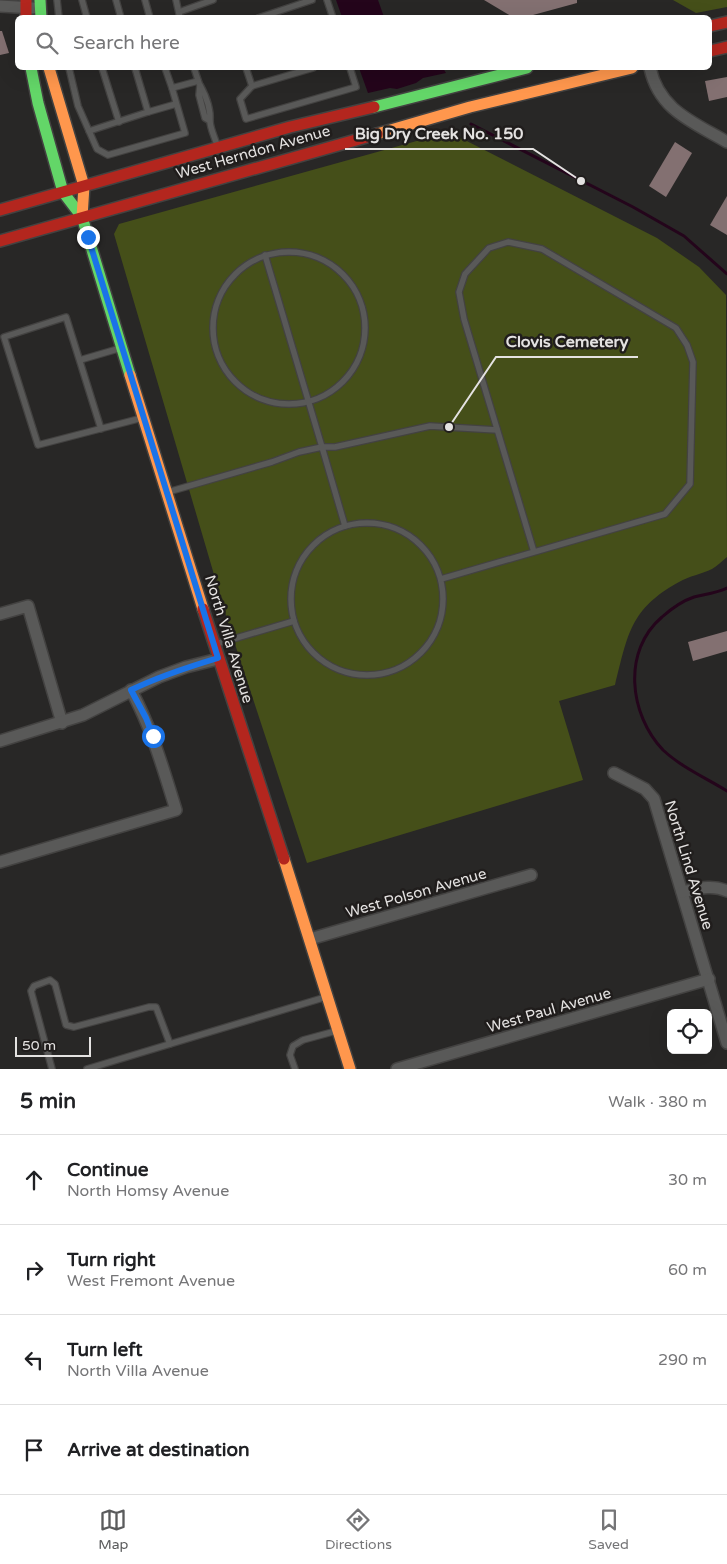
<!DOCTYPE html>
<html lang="en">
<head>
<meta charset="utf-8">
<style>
  body { margin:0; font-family:"Varela Round",sans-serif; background:#f6f6f6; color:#202124 }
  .controls { position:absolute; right:15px; bottom:15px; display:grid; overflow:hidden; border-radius:8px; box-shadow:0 5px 20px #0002 }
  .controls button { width:45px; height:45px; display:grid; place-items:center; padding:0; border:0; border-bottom:1px solid #e0e0e0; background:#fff; color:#202124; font:25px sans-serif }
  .scale { position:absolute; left:15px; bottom:12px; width:76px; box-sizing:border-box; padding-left:5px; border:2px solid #e4e2e1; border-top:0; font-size:14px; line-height:18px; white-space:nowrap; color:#e4e2e1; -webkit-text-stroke:4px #201d1c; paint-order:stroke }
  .stop { position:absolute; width:15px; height:15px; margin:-11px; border:4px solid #1a73e8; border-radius:50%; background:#fff }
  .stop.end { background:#1a73e8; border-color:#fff; box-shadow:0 1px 5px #0008 }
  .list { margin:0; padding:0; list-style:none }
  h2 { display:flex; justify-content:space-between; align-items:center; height:65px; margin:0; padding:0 20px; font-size:21px }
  h2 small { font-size:16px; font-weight:400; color:#757577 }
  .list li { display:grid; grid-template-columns:32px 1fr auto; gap:15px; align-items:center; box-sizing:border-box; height:90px; padding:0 20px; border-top:1px solid #e0e0e0 }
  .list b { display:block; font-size:19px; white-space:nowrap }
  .list p { margin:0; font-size:16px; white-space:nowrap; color:#757577 }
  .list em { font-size:16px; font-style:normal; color:#757577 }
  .icon { flex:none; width:28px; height:28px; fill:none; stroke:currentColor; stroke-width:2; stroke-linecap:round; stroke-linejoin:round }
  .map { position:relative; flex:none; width:727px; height:1069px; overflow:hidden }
  .search { position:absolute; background:#fff; box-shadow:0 5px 20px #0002; left:15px; right:15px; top:15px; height:55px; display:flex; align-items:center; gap:12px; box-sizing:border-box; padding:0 18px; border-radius:8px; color:#757577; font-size:19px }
  .sheet { height:425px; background:#fff }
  nav { display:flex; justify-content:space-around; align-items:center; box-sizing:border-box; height:70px; border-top:1px solid #e0e0e0; background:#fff; font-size:14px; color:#757577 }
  nav a { display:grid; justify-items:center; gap:2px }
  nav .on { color:#5a5b5c }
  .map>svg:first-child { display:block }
</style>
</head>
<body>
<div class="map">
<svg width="727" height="1069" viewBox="0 0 727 1069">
  <rect width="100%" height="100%" fill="#282726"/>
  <g fill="#454f19">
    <path d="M673 0H727V7L696 13Z"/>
    <path d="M449 132 657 238 699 267 726 295 727 557C722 561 717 566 712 569 702 574 689 576 679 582 630 609 628 634 615 685L559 701 583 780 307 863 230 629 114 234 119 224Z"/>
  </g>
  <g fill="#24051b">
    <path d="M336 0H378L384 17H342Z"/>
    <path d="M359 68H443L446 73 423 78 416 83 397 89 390 88 368 93Z"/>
  </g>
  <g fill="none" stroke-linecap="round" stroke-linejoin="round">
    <g stroke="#24051b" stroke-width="3">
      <path d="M471 124 633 207 684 236 727 274"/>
      <path d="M727 588C716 593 706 594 694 597 682 601 671 609 662 617 622 651 629 714 663 750 681 767 706 778 727 791"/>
    </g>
  </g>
  <g fill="#837071">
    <path d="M484 0H577V3L522 18H514Z"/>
    <path d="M0 31H2L9 53 0 55Z"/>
    <path d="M727 77V97L709 101 705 81Z"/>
    <path d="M675 142 692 153 666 197 649 186Z"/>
    <path d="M727 196V235L710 225Z"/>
    <path d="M727 631V651L693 661 688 642Z"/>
  </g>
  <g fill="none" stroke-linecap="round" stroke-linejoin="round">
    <defs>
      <g id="lane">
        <path d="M57 0 59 18"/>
        <path d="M82 0 87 18"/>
        <path d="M116 0 121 18"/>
        <path d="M145 0 150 18"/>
        <path d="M176 0 180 18"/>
        <path d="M327 0 333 18"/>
        <path d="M179 12 213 0"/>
        <path d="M258 18 312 0"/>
        <path d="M69 68 78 106 97 149 108 155 185 133 172 88"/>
        <path d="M102 68 119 122"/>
        <path d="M165 68 172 88 198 81"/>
        <path d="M194 68 199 83"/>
        <path d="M246 68 252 86"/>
        <path d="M313 68 252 86 240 99 246 119 356 87 350 68"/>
        <path d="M148 112 176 104"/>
        <path d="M210 121 205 118 199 95 200 85C206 96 211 109 210 121 210 128 215 138 217 145"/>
        <path d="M89 131 148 112 135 68"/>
        <circle cx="289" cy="328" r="76"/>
        <path d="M80 360 121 348"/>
        <path d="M101 429 66 317 4 337 38 445 142 418"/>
        <path d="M168 492 272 462 299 452 322 447 265 255"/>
        <circle cx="367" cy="599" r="76"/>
        <path d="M345 526 322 447H335L430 426 497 430"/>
        <path d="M441 579 665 514 690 484 693 362 687 345 676 328 542 249 508 242 489 248 465 274 459 292 464 319 534 552"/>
        <path d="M216 644 294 621"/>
        <path d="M52 1069 31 991 34 986 50 980 55 984 66 1025 74 1027 149 1007H156L170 1044"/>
        <path d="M87 1069 326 997"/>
        <path d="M295 1069 290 1055 293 1046 303 1040 336 1031"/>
      </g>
      <g id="street">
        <path d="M0 6 33 8"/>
        <path d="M650 68C659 110 693 122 727 142"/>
        <path d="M0 614 28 606 62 723"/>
        <path d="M0 741 83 715 159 677 186 667 218 659"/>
        <path d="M614 773 645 789 654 799 727 1043"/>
        <path d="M0 862 176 810C163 768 152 729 131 690"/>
        <path d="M682 892C697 889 712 884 727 891"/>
        <path d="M310 939 531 875"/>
        <path d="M397 1069 709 979"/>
      </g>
      <g id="fast">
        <path d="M40 0 41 18"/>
        <path d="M31 68 38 103 63 192 82 217 130 375"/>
        <path d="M374 107 527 68"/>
      </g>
      <g id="slow">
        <path d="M49 68 84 186 82 217"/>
        <path d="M377 134 470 107 632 68"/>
        <path d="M130 375 203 609"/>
        <path d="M284 859 350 1069"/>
      </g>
      <g id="jam">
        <path d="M26 0V18"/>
        <path d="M710 26 727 22"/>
        <path d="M710 51 727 47"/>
        <path d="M0 210 290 127 374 107"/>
        <path d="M0 241 377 134"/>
        <path d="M203 609 284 859"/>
      </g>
    </defs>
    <use href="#lane" stroke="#434241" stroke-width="8"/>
    <use href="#street" stroke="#434241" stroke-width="14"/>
    <use href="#fast" stroke="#434241" stroke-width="14"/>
    <use href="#slow" stroke="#434241" stroke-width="14"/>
    <use href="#jam" stroke="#434241" stroke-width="14"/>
    <use href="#lane" stroke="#595958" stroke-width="5.5"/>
    <use href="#street" stroke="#595958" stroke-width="11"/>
    <use href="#fast" stroke="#63d668" stroke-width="11"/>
    <use href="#slow" stroke="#ff974d" stroke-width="11"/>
    <use href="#jam" stroke="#b3261e" stroke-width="11"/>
  </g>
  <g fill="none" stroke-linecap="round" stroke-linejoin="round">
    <path stroke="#1a73e8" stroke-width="6" d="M88 237 218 658C188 667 160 676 131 690L146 718 153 736"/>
  </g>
  <g text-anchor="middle" stroke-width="5" stroke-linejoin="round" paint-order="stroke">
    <g font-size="15" fill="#e4e2e1" stroke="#201d1c">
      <text transform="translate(253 152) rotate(-16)" y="5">West Herndon Avenue</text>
      <text transform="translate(229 639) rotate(73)" y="5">North Villa Avenue</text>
      <text transform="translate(689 865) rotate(73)" y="5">North Lind Avenue</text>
      <text transform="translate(416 893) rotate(-16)" y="5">West Polson Avenue</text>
      <text transform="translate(549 1010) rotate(-16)" y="5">West Paul Avenue</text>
    </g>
  </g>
  <path fill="none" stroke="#e4e2e1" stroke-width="2" d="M581 181L533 149H345M449 427L496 357H638"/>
  <g fill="#e4e2e1" stroke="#201d1c" stroke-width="2">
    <circle cx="581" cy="181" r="5"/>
    <circle cx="449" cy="427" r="5"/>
  </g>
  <g font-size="16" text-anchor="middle" font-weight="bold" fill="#e4e2e1" stroke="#201d1c" stroke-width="5" stroke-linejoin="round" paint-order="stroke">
    <text x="439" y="139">Big Dry Creek No. 150</text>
    <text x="567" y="347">Clovis Cemetery</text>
  </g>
</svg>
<div class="controls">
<button><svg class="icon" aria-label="locate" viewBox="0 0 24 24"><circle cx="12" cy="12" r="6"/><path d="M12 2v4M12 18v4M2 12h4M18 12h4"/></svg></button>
</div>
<div class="scale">50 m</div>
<div class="stop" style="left:153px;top:736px"></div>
<div class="stop end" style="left:88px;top:237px"></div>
<div class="search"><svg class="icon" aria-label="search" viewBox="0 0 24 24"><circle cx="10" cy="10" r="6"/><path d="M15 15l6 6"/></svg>Search here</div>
</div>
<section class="sheet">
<h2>5 min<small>Walk · 380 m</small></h2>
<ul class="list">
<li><svg class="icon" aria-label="ahead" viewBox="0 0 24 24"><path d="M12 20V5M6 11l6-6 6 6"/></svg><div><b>Continue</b><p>North Homsy Avenue</p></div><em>30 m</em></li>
<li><svg class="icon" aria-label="right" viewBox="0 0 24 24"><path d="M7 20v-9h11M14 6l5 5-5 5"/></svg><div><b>Turn right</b><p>West Fremont Avenue</p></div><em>60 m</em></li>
<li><svg class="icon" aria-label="left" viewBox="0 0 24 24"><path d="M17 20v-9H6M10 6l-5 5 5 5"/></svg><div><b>Turn left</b><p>North Villa Avenue</p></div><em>290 m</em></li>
<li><svg class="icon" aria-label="arrive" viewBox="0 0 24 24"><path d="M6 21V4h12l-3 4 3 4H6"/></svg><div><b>Arrive at destination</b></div></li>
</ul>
</section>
<nav>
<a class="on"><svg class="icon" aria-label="map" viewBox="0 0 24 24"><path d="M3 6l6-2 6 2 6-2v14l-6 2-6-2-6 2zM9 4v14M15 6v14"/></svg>Map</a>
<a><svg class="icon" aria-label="directions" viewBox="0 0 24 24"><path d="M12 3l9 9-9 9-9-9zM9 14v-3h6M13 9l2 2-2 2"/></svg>Directions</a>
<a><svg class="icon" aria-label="saved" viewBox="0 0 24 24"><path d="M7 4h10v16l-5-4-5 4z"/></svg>Saved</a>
</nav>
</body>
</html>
